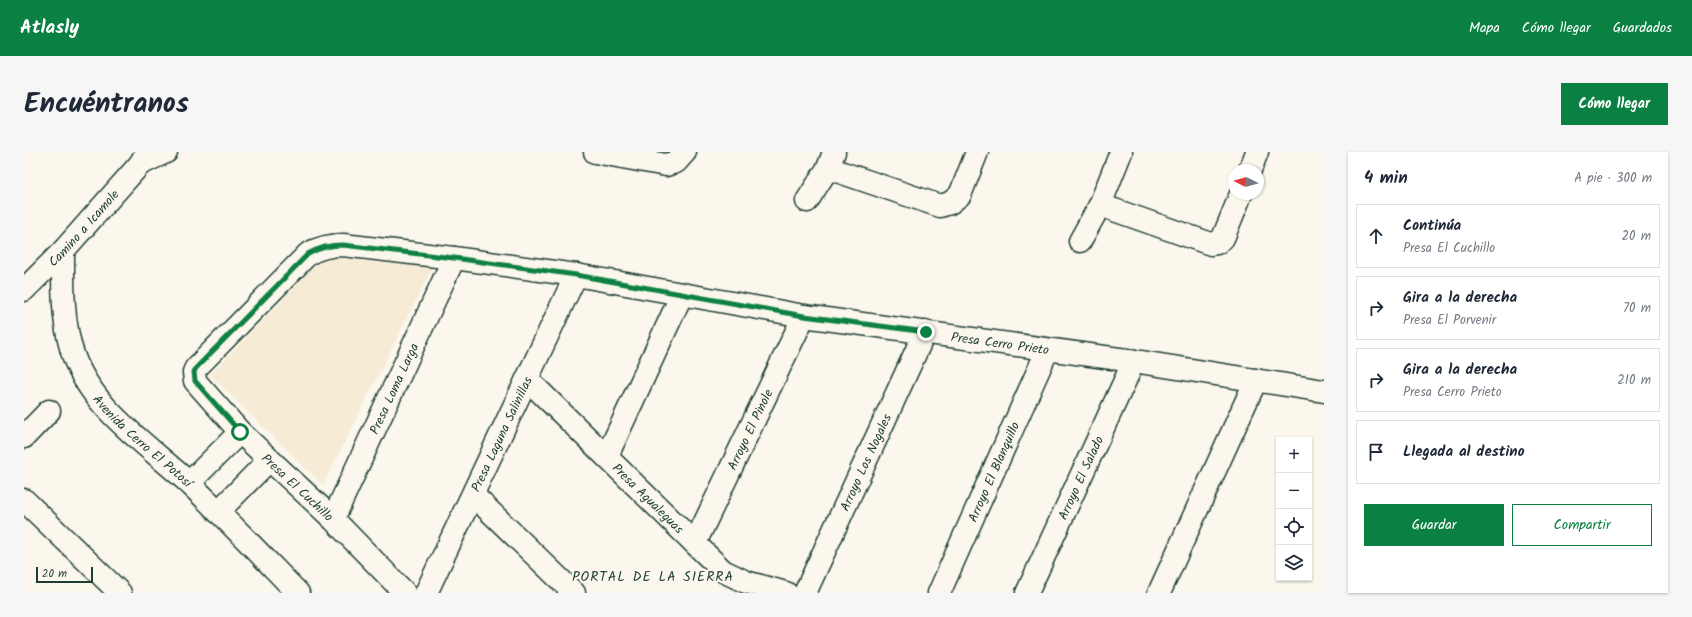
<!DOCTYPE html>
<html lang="es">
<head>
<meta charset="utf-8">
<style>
  body { margin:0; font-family:Kalam,sans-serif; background:#f6f6f7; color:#1f2937 }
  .controls { position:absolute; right:12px; bottom:12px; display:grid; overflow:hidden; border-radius:0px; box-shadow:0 1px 3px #0004 }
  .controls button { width:36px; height:36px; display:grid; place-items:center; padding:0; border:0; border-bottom:1px solid #e0e1e3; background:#fff; color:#1f2937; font:20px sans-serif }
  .compass { position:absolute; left:1204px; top:12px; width:36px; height:36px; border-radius:50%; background:#fff; box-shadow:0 1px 3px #0004; rotate:275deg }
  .scale { position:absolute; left:12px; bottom:10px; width:57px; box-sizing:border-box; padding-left:4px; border:2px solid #1f3d34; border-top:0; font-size:11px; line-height:14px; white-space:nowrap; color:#1f3d34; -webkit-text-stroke:3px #fbf7ec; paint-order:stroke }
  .stop { position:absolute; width:12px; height:12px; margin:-9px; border:3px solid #0b8043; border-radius:50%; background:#fff }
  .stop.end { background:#0b8043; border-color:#fff; box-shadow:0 1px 4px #0008 }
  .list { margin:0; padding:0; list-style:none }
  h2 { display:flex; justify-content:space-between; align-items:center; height:52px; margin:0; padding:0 16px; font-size:17px }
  h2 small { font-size:13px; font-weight:400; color:#747a83 }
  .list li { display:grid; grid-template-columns:26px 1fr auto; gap:12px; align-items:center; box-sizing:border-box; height:64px; margin:0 8px 8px; padding:0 8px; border:1px solid #e0e1e3; border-radius:0px }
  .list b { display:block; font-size:15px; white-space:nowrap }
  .list p { margin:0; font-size:13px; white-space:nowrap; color:#747a83 }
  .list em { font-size:13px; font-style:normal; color:#747a83 }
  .actions { display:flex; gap:8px; padding:12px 16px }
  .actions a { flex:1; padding:9px 0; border:1px solid #0b8043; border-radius:0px; text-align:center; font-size:14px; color:#0b8043 }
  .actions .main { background:#0b8043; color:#fff }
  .icon { flex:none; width:22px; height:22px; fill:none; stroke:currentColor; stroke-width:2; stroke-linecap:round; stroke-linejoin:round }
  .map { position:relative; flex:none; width:1300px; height:441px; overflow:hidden; border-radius:0px }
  header { display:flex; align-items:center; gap:24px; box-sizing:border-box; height:56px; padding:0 20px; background:#0b8043; color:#fff }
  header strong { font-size:19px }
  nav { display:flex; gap:22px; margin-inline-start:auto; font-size:14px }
  .intro { display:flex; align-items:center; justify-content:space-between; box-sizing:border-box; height:96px; padding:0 24px }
  h1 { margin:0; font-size:28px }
  .button { padding:10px 18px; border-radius:0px; background:#0b8043; color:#fff; font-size:14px; font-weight:700 }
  main { display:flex; gap:24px; padding:0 24px }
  aside { flex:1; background:#fff; border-radius:0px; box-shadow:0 1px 3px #0004 }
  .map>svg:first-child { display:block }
</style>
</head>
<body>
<header>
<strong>Atlasly</strong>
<nav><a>Mapa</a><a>Cómo llegar</a><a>Guardados</a></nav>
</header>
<div class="intro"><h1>Encuéntranos</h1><a class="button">Cómo llegar</a></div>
<main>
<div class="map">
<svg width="1300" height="441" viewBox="0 0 1300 441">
  <rect width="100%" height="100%" fill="#fbf7ec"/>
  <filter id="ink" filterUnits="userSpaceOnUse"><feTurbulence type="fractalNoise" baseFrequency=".025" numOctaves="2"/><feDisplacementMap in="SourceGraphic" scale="8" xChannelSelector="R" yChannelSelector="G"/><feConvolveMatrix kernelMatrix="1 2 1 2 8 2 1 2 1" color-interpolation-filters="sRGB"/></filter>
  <g filter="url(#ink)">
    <path fill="#f6ebd5" d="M300 104 408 116 299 333 186 223Z"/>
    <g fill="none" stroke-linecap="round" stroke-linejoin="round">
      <defs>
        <g id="street">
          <path d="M571 0 642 13 652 10 661 0"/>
          <path d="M804 16 916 54 926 51 936 43 953 0"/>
          <path d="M1226 18 1233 0"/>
          <path d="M783 49 804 16 810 0"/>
          <path d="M1076 53 1187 92 1193 91 1199 86 1217 42"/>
          <path d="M1056 89 1076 53 1097 0"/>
          <path id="s1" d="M39 99C39 132 38 164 47 196 63 254 123 292 165 331 202 366 238 404 274 441"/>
          <path id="s2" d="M503 227 699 419 722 430 762 441"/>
          <path d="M0 285 25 259"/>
          <path d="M583 304 658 142"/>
          <path d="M165 331 216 280"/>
          <path d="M449 343 550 441"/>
          <path d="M0 348 96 441"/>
          <path d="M194 360 245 308"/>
          <path id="s3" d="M309 367 430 106"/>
          <path id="s4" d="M671 391 780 164"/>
          <path id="s5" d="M381 441 309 367 216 280 171 229 170 220 172 216 284 102C296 95 306 93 319 93L430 106 552 123 780 164 1110 209 1300 239"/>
          <path id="s6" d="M402 441 552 123"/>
          <path id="s7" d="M781 441 901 180"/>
          <path id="s8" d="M915 441 1023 199"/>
          <path id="s9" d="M1003 441 1110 209"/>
          <path d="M1135 441 1232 228"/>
        </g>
        <g id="secondary">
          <path d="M116 12 142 0"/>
          <path id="s10" d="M0 138 39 99 116 12 123 0"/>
        </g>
      </defs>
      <use href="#street" stroke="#1f3d34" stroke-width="25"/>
      <use href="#secondary" stroke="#1f3d34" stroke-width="25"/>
      <use href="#street" stroke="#fbf7ec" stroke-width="22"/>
      <use href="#secondary" stroke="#fbf7ec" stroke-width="22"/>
    </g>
  </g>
  <g fill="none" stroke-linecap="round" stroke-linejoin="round" filter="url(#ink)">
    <path stroke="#0b8043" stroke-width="5" d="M216 280 171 229 170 220 172 216 284 102C296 95 306 93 319 93L430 106 552 123 780 164 902 180"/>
  </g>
  <g text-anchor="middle" stroke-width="4" stroke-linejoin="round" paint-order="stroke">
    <g font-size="13" fill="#1f3d34" stroke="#fbf7ec">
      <text dy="5" stroke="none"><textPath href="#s10" startOffset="86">Camino a Icamole</textPath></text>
      <text dy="5" stroke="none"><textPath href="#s5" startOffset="1173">Presa Cerro Prieto</textPath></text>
      <text dy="5" stroke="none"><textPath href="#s3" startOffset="144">Presa Loma Larga</textPath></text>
      <text dy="5" stroke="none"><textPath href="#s4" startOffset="126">Arroyo El Pinole</textPath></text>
      <text dy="5" stroke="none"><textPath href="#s6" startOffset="176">Presa Laguna Salinillas</textPath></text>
      <text dy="5" stroke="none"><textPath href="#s1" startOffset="217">Avenida Cerro El Potosí</textPath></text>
      <text dy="5" stroke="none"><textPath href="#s7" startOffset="144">Arroyo Los Nogales</textPath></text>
      <text dy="5" stroke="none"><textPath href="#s8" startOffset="133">Arroyo El Blanquillo</textPath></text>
      <text dy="5" stroke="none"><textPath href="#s9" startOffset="127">Arroyo El Salado</textPath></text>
      <text transform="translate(274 335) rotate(43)" y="5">Presa El Cuchillo</text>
      <text dy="5" stroke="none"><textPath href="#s2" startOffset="170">Presa Agualeguas</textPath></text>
    </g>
    <g font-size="14" letter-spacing="1" fill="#1f3d34" stroke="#fbf7ec">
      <text x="629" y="429">PORTAL DE LA SIERRA</text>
    </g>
  </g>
</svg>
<div class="controls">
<button>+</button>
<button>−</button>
<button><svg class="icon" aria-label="locate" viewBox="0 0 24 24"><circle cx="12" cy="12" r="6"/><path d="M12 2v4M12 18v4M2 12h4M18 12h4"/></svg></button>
<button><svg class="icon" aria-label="layers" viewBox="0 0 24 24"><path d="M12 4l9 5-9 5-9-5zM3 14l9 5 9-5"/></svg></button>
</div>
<svg class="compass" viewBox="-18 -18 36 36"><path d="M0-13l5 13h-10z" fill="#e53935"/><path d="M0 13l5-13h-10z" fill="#747a83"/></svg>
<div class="scale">20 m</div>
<div class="stop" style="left:216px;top:280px"></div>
<div class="stop end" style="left:902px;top:180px"></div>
</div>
<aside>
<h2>4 min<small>A pie · 300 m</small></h2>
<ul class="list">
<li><svg class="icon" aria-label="ahead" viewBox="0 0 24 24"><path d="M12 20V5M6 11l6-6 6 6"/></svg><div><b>Continúa</b><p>Presa El Cuchillo</p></div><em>20 m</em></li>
<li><svg class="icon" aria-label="right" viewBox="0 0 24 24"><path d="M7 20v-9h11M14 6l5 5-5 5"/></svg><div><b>Gira a la derecha</b><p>Presa El Porvenir</p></div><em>70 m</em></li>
<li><svg class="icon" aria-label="right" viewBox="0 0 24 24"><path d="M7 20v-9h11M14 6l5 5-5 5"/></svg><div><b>Gira a la derecha</b><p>Presa Cerro Prieto</p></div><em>210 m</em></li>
<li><svg class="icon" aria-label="arrive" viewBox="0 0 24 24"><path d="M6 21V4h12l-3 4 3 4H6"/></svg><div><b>Llegada al destino</b></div></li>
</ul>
<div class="actions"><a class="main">Guardar</a><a>Compartir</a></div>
</aside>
</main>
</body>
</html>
